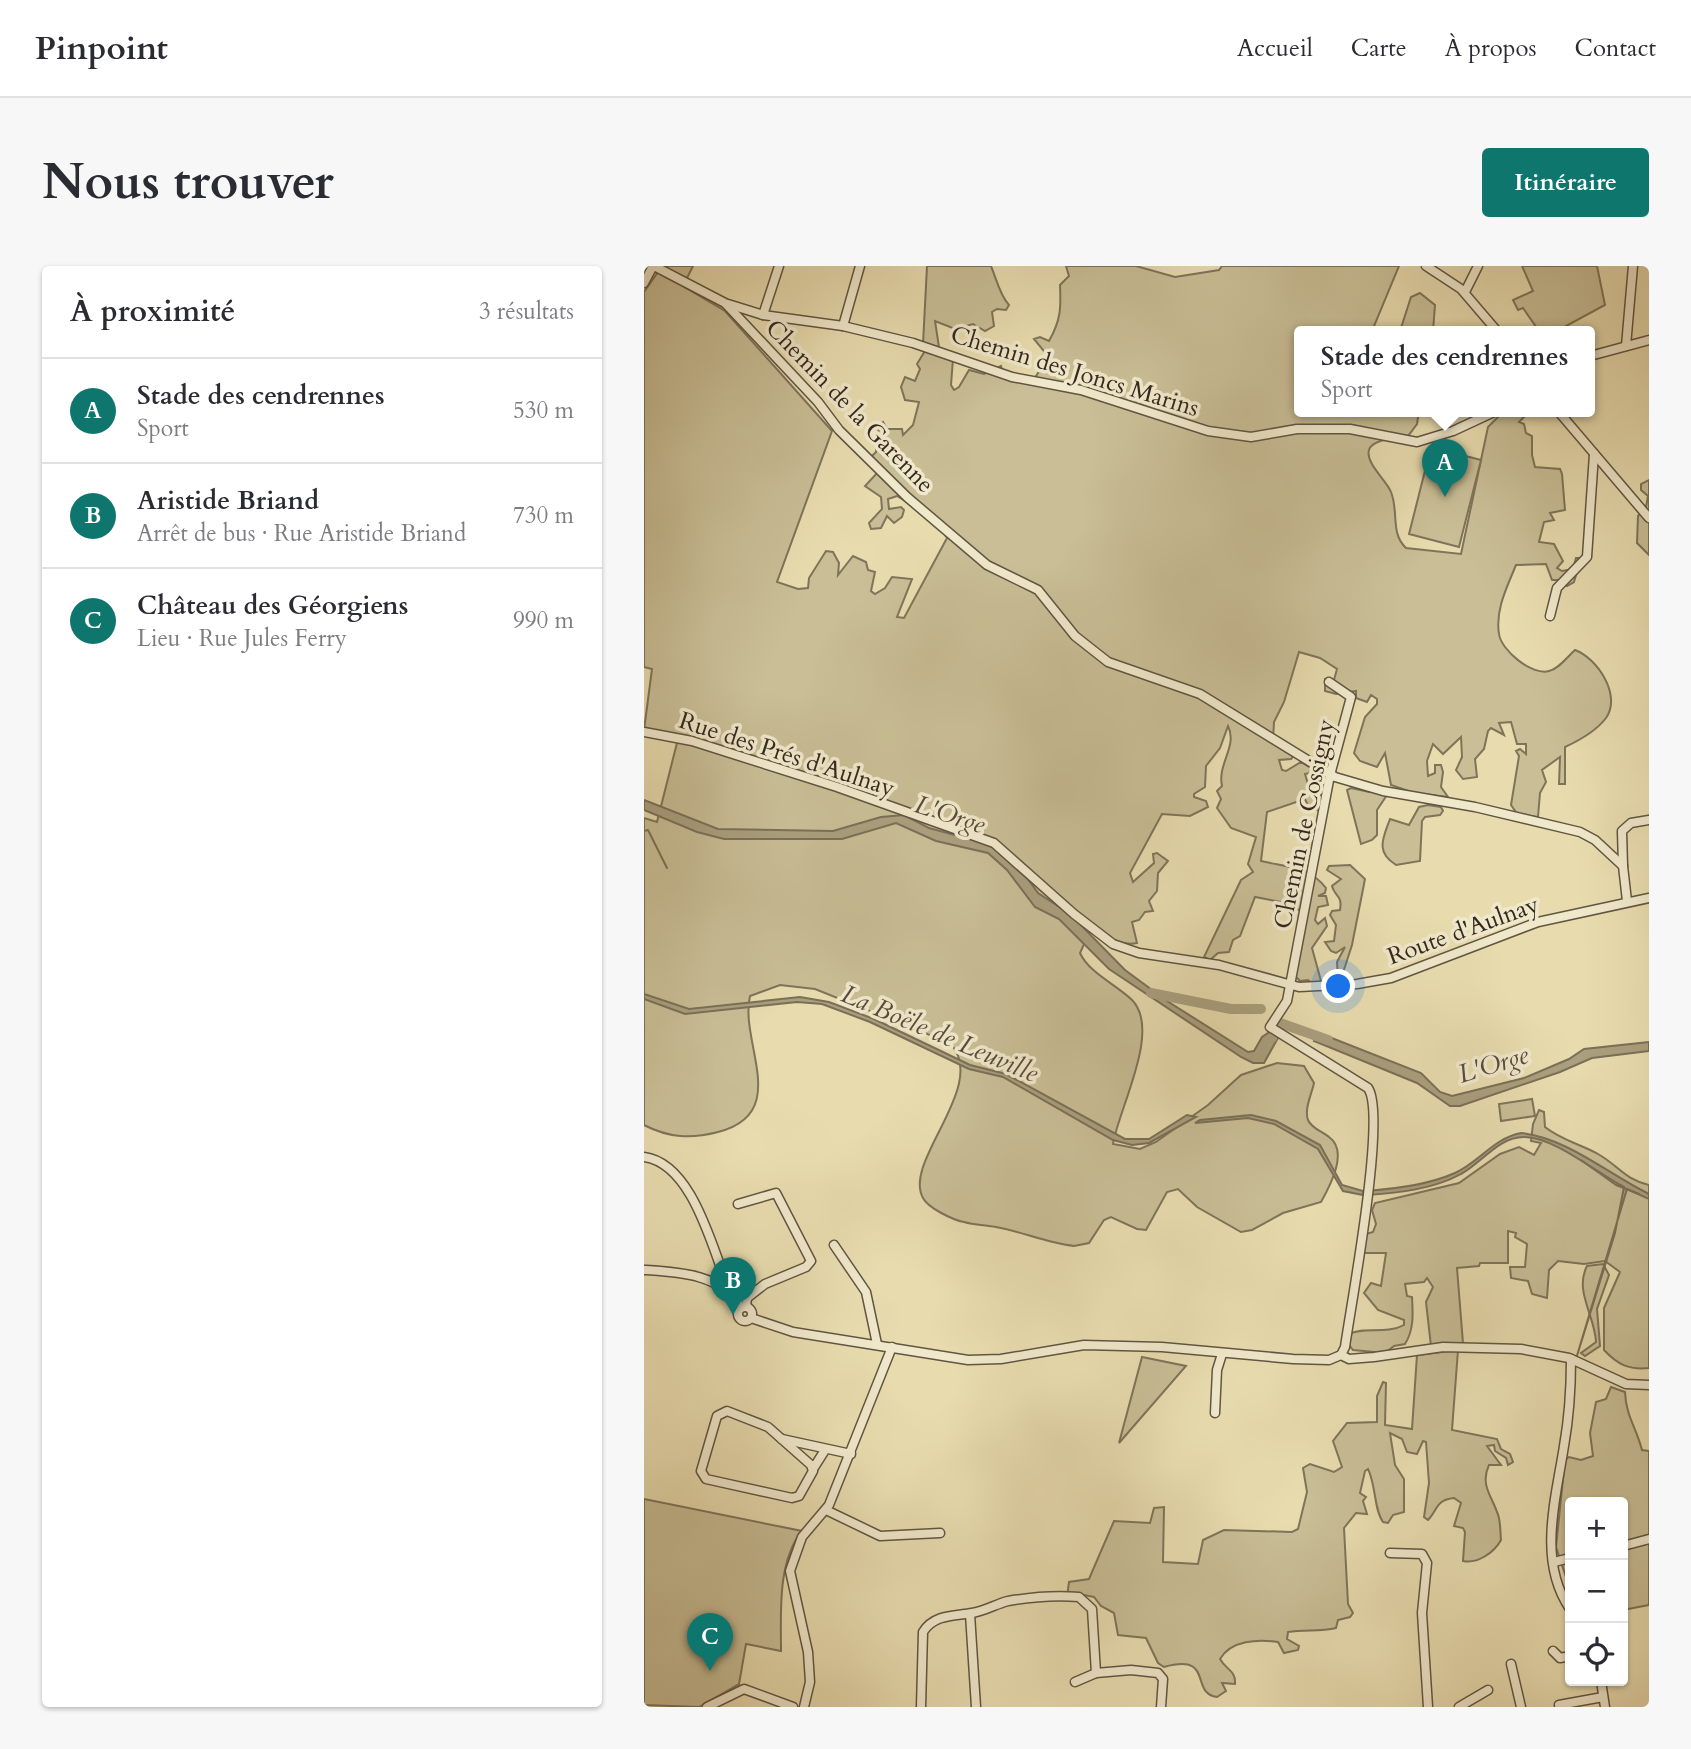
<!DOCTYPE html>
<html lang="fr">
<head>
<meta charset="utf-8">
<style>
  body { margin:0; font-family:Cardo,serif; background:#f7f7f7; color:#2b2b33 }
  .controls { position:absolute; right:21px; bottom:21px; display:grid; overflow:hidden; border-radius:7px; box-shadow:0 2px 5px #0004 }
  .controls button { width:63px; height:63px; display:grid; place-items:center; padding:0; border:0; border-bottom:2px solid #e1e1e2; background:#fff; color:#2b2b33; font:35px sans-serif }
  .you { position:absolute; left:695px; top:721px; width:24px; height:24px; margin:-18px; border:5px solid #fff; border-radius:50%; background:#1a73e8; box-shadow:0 0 0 10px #1a73e833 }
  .badge { display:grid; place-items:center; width:46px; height:46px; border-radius:50%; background:#0f766e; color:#fff; font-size:23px; font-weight:700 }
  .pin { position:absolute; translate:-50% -58px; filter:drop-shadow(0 2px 4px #0008) }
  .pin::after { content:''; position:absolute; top:37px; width:24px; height:21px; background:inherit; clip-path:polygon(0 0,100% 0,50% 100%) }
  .popup { position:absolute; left:650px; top:60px; width:301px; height:91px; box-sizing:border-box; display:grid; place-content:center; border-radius:7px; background:#fff; filter:drop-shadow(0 2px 5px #0005); font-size:23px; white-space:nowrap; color:#7c7c81 }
  .popup b { font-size:26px; color:#2b2b33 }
  .popup::after { content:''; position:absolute; left:50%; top:100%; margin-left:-14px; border:14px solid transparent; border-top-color:#fff }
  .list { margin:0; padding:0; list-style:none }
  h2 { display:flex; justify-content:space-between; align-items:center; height:91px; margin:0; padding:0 28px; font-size:30px }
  h2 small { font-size:23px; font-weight:400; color:#7c7c81 }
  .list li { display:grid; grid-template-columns:46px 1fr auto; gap:21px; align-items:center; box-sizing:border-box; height:105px; padding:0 28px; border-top:2px solid #e1e1e2 }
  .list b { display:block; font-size:26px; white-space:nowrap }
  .list p { margin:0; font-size:23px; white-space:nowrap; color:#7c7c81 }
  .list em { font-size:23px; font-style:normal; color:#7c7c81 }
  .icon { flex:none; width:38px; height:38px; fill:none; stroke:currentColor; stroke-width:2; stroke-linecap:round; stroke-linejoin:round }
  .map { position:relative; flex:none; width:1005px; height:1441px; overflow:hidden; border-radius:7px }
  header { display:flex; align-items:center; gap:42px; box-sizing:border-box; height:98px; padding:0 35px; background:#fff; border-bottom:2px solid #e1e1e2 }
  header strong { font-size:33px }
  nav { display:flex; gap:38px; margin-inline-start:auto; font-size:24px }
  .intro { display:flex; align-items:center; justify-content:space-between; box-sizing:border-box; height:168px; padding:0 42px }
  h1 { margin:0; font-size:49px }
  .button { padding:18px 32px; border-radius:7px; background:#0f766e; color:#fff; font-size:24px; font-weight:700 }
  main { display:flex; gap:42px; padding:0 42px }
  aside { flex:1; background:#fff; border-radius:7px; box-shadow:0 2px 5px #0004 }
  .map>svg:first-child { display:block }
</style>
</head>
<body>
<header>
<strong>Pinpoint</strong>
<nav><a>Accueil</a><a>Carte</a><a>À propos</a><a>Contact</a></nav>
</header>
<div class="intro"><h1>Nous trouver</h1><a class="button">Itinéraire</a></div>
<main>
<aside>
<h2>À proximité<small>3 résultats</small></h2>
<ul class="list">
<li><span class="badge">A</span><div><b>Stade des cendrennes</b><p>Sport</p></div><em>530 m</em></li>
<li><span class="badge">B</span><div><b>Aristide Briand</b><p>Arrêt de bus · Rue Aristide Briand</p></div><em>730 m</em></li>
<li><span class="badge">C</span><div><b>Château des Géorgiens</b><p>Lieu · Rue Jules Ferry</p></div><em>990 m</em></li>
</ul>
</aside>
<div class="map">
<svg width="1005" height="1441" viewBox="0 0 1005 1441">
  <rect width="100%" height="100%" fill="#e8dcaf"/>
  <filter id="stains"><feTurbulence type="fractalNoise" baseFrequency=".00286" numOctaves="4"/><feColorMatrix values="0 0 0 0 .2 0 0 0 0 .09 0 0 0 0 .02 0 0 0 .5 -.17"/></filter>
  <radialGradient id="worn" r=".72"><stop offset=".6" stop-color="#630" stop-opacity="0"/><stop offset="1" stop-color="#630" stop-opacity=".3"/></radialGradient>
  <g fill="#c9be96" stroke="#7e745a" stroke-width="2">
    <path d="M10 0H49L39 20 81 45 188 165 133 316 154 323 164 322 165 312 182 285 189 286 195 297 194 309 209 290 222 296 224 304 231 306 227 325 231 328 241 322 248 311 268 313 253 351 260 352 303 272 291 253 253 230 244 233 245 243 257 241 260 244 258 251 250 257 243 250 237 262 227 263 225 257 238 243 237 231 221 220 235 205 225 193 232 186 235 159 239 156 243 163H258L259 169 269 159 275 136 261 134 257 121 261 111 271 115 276 103 273 98 281 85 309 93 307 119 310 124 315 121 325 104 340 108 357 100 359 108 388 117 404 90 390 73 396 71 405 75C417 54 417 42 416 19L425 10 422 0H492L531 11 575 4 578 0H755L728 65H656V145H775L773 158 764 170C753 172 728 173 725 184 721 197 743 215 747 226 755 246 746 267 762 282L817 288 844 161 860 145H881V150L875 156 880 158 882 167 888 170V189L891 201 916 203 918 208 921 244 906 247 910 254 900 256 895 276 910 278 919 295 913 302 918 305 929 303 932 292H937L930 316 923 320 915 314H908L902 298 872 299C863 321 851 344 855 368 857 384 888 410 905 405 915 403 923 391 931 384 953 392 978 429 962 452 953 464 934 475 921 481V518H915L916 491 898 504 902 516 896 527 894 551 874 549 867 539 875 490 872 485 876 483 882 488V478H873L867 456 855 457 860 469 847 462 844 465 840 483 831 493 833 511 819 513 812 504 818 491 817 471 799 488 789 478 783 495 784 510 791 507V499H797L799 506 797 521 804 531 770 527 747 519 741 487 733 501 716 495 710 487 721 451 733 438V433L727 429 723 436 712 432V425L692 428 681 425V413L690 414 693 403 676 392 655 386 640 436 630 456 629 474 650 489 647 493 635 494 638 504 642 505 657 496 677 508 671 511 666 507 661 508 665 521 678 522 673 544 665 542 661 533 623 546 617 595C642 601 665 600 682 622L681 627 674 630H682L684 639 674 641 671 654 674 658 681 652 683 660 668 682 677 715 670 719 664 714 656 715 651 710 657 645 642 637 611 631 596 670 589 674 585 686 574 687 566 694 560 691 597 614 609 606 604 598 612 571 587 562 573 542 577 533 573 525 578 520C573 498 594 480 584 460L576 482 562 500 561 521 550 528V531L562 535 564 541 546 550 518 548 486 607 489 616 510 597 509 588 513 587 524 595 514 607 513 625 505 635 509 645 501 646 495 654 488 656 493 677C478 681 461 669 448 661L436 687C445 707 473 719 488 734 518 764 474 844 469 878L496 883 512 876 564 839 597 809 633 797 660 800 670 817C668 827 660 843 664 854 668 863 678 865 685 871 705 885 686 920 677 936L639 947 608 964 597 966 553 941 534 923 523 926 502 964 493 963 467 951 460 954 445 977 430 980C403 977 379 966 352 961 342 959 330 959 320 956 309 954 284 942 279 932 258 895 346 819 306 777L171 723 136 719 106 730C95 777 148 847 74 866 47 873 25 872 0 859V552L13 556 35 469 0 464 8 403 0 401V26L14 6Z"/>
    <path d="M283 0H347C352 12 356 30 365 39L362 44 353 43 348 46 350 60 341 65 329 58 311 63 291 55 295 81 279 78Z"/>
    <path d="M878 0H953L961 39 913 65H895L879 42 874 44 869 34 889 25Z"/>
    <path d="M776 27 791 39 789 65H756L767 31Z"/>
    <path d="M787 181 837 194 815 281 765 268Z"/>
    <path d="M1005 214V289L993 277 994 250 1002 241 1004 230 997 224V218Z"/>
    <path d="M732 521 743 529 733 544V569L728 574 717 578 703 524 707 522 725 526Z"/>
    <path d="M784 539 797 541 799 545 796 549 781 551 778 555 776 595 752 599C731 586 739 572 746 553L765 559 775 541Z"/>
    <path d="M706 599 721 613 708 679 697 713 694 712 693 696 701 681 692 687 687 685 681 676 690 675 692 659 686 649 688 645 696 644C699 629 690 630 688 620L697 613 683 604 685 600Z"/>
    <path d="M888 833 891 850 857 855 855 838Z"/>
    <path d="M895 844 900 846 901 861C917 874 936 878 954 888 975 900 980 913 1005 919V1102C985 1104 974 1099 960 1084V1042L976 1006 961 995 940 998 914 995 905 1004 903 1032 888 1028 884 1015 867 1012 866 1001H881L883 978 871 971 872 967 864 965V997H836L835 1000 813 1002 819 1077 787 1080 782 1036 789 1021 783 1012 780 1016 761 1018 763 1030 768 1031C769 1048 770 1064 761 1078L750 1080 741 1087 709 1084 704 1078 706 1068C719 1060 742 1069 760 1059V1054L734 1044 720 1027 727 1017 737 1020 742 987H720L722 968 729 966 732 958 728 944 731 937 815 917 856 888 875 881 890 889 897 877 887 875 889 858Z"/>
    <path d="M959 998 965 1009 953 1043 956 1080 941 1090 937 1087 952 1076C951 1050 930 1025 943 1000Z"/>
    <path d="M814 1084 808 1164 853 1173 857 1183 866 1188 869 1196 864 1199 862 1192 851 1185 850 1179 843 1180 857 1199H845C836 1218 847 1229 853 1246 857 1254 856 1265 857 1274 850 1287 833 1298 819 1295L821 1266 819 1262 810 1260 817 1237 810 1232C791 1234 794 1244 784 1254L780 1251 785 1217 782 1176 779 1175 773 1188 763 1186 758 1173 746 1167 751 1199 760 1213V1246L749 1249 744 1257 739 1256C730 1244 732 1219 724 1203L721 1205 716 1227 722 1231 719 1235 723 1248 712 1247 700 1262 704 1338 709 1347 706 1351 694 1354 692 1362C675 1366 661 1363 644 1366L643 1373 655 1380 654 1384 640 1387 634 1376C614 1373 587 1374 576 1393 582 1404 592 1404 591 1418L578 1417 582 1425 573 1431C545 1427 571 1387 520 1401L514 1397 502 1372 474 1369 470 1347 457 1340 450 1331 440 1329 429 1335 423 1331 425 1316 445 1313 470 1255 506 1257 510 1242 520 1241 519 1296 554 1298 559 1274 580 1264 648 1266 654 1263 663 1226 659 1202 666 1198 690 1206 698 1201 689 1175 703 1157 733 1156V1130L739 1116 742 1117 741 1159 768 1163 773 1089Z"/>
    <path d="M498 1091 542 1100 475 1177Z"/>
    <path d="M967 1121 981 1126C982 1150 992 1161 998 1184L1005 1185V1339L979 1344V1236H926V1323L912 1281 921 1194 925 1191 937 1194 949 1190 946 1167 952 1136 962 1133Z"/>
    <path d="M0 1233 158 1265C133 1296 137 1348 137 1385L102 1378 95 1418 55 1441 0 1439Z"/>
  </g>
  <g fill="#aa9f7e" stroke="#7a7058" stroke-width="2">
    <path d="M0 534 74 563 189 565 237 551 260 549 285 562 348 579 381 609 394 627 426 648 481 704 523 735 604 786 610 785 618 771 627 765 635 770 620 797H609L597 791 465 703 415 653 391 641 363 604 344 587 292 575 252 557 198 573H80L53 566 0 544Z"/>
    <path d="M0 728 45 743 156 731 185 736 230 753 326 799 362 808 481 873H505L543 849 552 851 505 877 488 879 469 874 359 811 325 803 226 756 178 738 153 736 41 748 0 733Z"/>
    <path d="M675 767 777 807 796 826 808 830 880 812 925 793 940 783 1005 776V785L948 792 916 806 816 840H806L773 817 670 775Z"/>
    <path d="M607 849 632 855 676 879 698 919 719 925V929L699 925 674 883 630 858 604 852 551 857 556 854Z"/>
    <path d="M877 867C923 872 964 908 1005 928V933L983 923 932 1093 971 967 980 921C954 908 910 871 881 871 855 870 838 897 817 908 790 923 754 927 724 929V925C753 922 784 919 811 907 835 896 850 872 877 867Z"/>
  </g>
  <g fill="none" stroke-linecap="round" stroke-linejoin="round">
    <g stroke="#7a7058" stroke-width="2">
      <path d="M0 565 4 564 23 602"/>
      <path d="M937 894 972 919 995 928"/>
    </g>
    <g stroke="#aa9f7e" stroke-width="10">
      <path d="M507 727 587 743H617"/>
      <path d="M628 772 636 757 684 774"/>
    </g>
    <defs>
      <g id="minor">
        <path d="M10 0 81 37 174 136 195 164 263 231 343 299 394 324 431 370 464 396 556 428 691 511 739 525 831 541 936 566 951 574 979 600 983 635"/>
        <path d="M782 0 817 23 853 65"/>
        <path d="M0 17 9 0"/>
        <path d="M821 26 834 0"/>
        <path d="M84 38 119 49 199 60 269 77 368 111 437 124 564 165 607 171 653 163H706L773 176 809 165 852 145"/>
        <path d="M119 49 135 0"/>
        <path d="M199 60 216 0"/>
        <path d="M982 80 989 0"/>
        <path d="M946 90 1005 74"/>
        <path d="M914 145 1005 252"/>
        <path d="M906 350 913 322 943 291 950 188"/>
        <path d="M0 466 48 475 193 521 350 577 430 648 469 678 495 687 575 699 655 721 713 718 747 712 894 656 1005 632"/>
        <path d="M979 600 978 565 987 557 1005 554"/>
        <path d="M0 891C46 897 66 974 80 1010L82 1023"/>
        <path d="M94 938 132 927 167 995 162 1001 121 1018 103 1032 102 1040"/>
        <path d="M190 979 222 1026 233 1078"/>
        <path d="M0 1004C34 1006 79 1008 97 1042"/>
        <circle cx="101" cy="1048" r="7"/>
        <path d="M107 1052 149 1066 324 1094 357 1093 440 1079 518 1081 649 1093 685 1094 697 1089 701 1081C707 1038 743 849 724 822L626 761 643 735 686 509 707 431 685 416"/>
        <path d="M697 1089 705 1093 730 1091 799 1081 877 1083 925 1092 982 1118 1005 1119"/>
        <path d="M83 1145 124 1161 167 1199 169 1205 155 1230 148 1232 62 1213 57 1205 73 1150Z"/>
        <path d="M571 1147 573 1104 578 1088"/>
        <path d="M138 1173 207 1188"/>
        <path d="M169 1203 181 1184"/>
        <path d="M182 1244 236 1270 296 1267"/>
        <path d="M979 1280 1005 1273"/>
        <path d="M746 1287 778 1288 783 1297 778 1347 784 1441"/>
        <path d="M910 1296 926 1292"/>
        <path d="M926 1343C893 1295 912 1232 920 1180 925 1152 927 1122 927 1093"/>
        <path d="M326 1348 332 1441"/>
        <path d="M909 1385 916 1392 926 1390"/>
        <path d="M867 1398 877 1441"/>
        <path d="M957 1415 961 1441"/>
        <path d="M431 1416 452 1407"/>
        <path d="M915 1439 959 1431"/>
        <path d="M63 1441 100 1423 149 1441"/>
        <path d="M160 1441 166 1416 164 1386 146 1305 158 1271 185 1239 248 1081"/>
        <path d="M277 1441 279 1366C290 1348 311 1350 328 1347 341 1345 352 1338 364 1335 387 1331 412 1329 435 1331L448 1343 452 1407 487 1404 514 1407 519 1413 517 1441"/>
        <path d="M815 1441 844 1424"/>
      </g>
    </defs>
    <use href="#minor" stroke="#605642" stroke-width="11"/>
    <use href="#minor" stroke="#f0e8cb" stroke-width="8"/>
  </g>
  <g text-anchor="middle" stroke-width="7" stroke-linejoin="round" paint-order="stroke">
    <g font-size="24" fill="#33291e" stroke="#f0e8cb">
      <text transform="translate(431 105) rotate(17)" y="8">Chemin des Joncs Marins</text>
      <text transform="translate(206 140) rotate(46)" y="8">Chemin de la Garenne</text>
      <text transform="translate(143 488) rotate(18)" y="8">Rue des Prés d'Aulnay</text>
      <text transform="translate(660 558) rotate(-78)" y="8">Chemin de Cossigny</text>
      <text transform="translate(819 664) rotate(-20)" y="8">Route d'Aulnay</text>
    </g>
    <g font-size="26" font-style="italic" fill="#574c3b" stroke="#f0e8cb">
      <text transform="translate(306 548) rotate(18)" y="9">L'Orge</text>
      <text transform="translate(296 767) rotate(23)" y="9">La Boële de Leuville</text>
      <text transform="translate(849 798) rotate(-17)" y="9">L'Orge</text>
    </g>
  </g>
  <rect width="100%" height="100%" filter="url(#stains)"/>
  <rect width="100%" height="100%" fill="url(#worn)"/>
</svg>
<div class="controls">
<button>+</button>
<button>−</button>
<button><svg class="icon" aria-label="locate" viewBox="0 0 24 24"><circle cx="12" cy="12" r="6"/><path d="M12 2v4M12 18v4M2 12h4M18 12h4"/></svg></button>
</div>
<div class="you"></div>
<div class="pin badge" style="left:801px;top:231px">A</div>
<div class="popup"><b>Stade des cendrennes</b>Sport</div>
<div class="pin badge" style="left:89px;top:1049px">B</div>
<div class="pin badge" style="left:66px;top:1405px">C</div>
</div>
</main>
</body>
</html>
